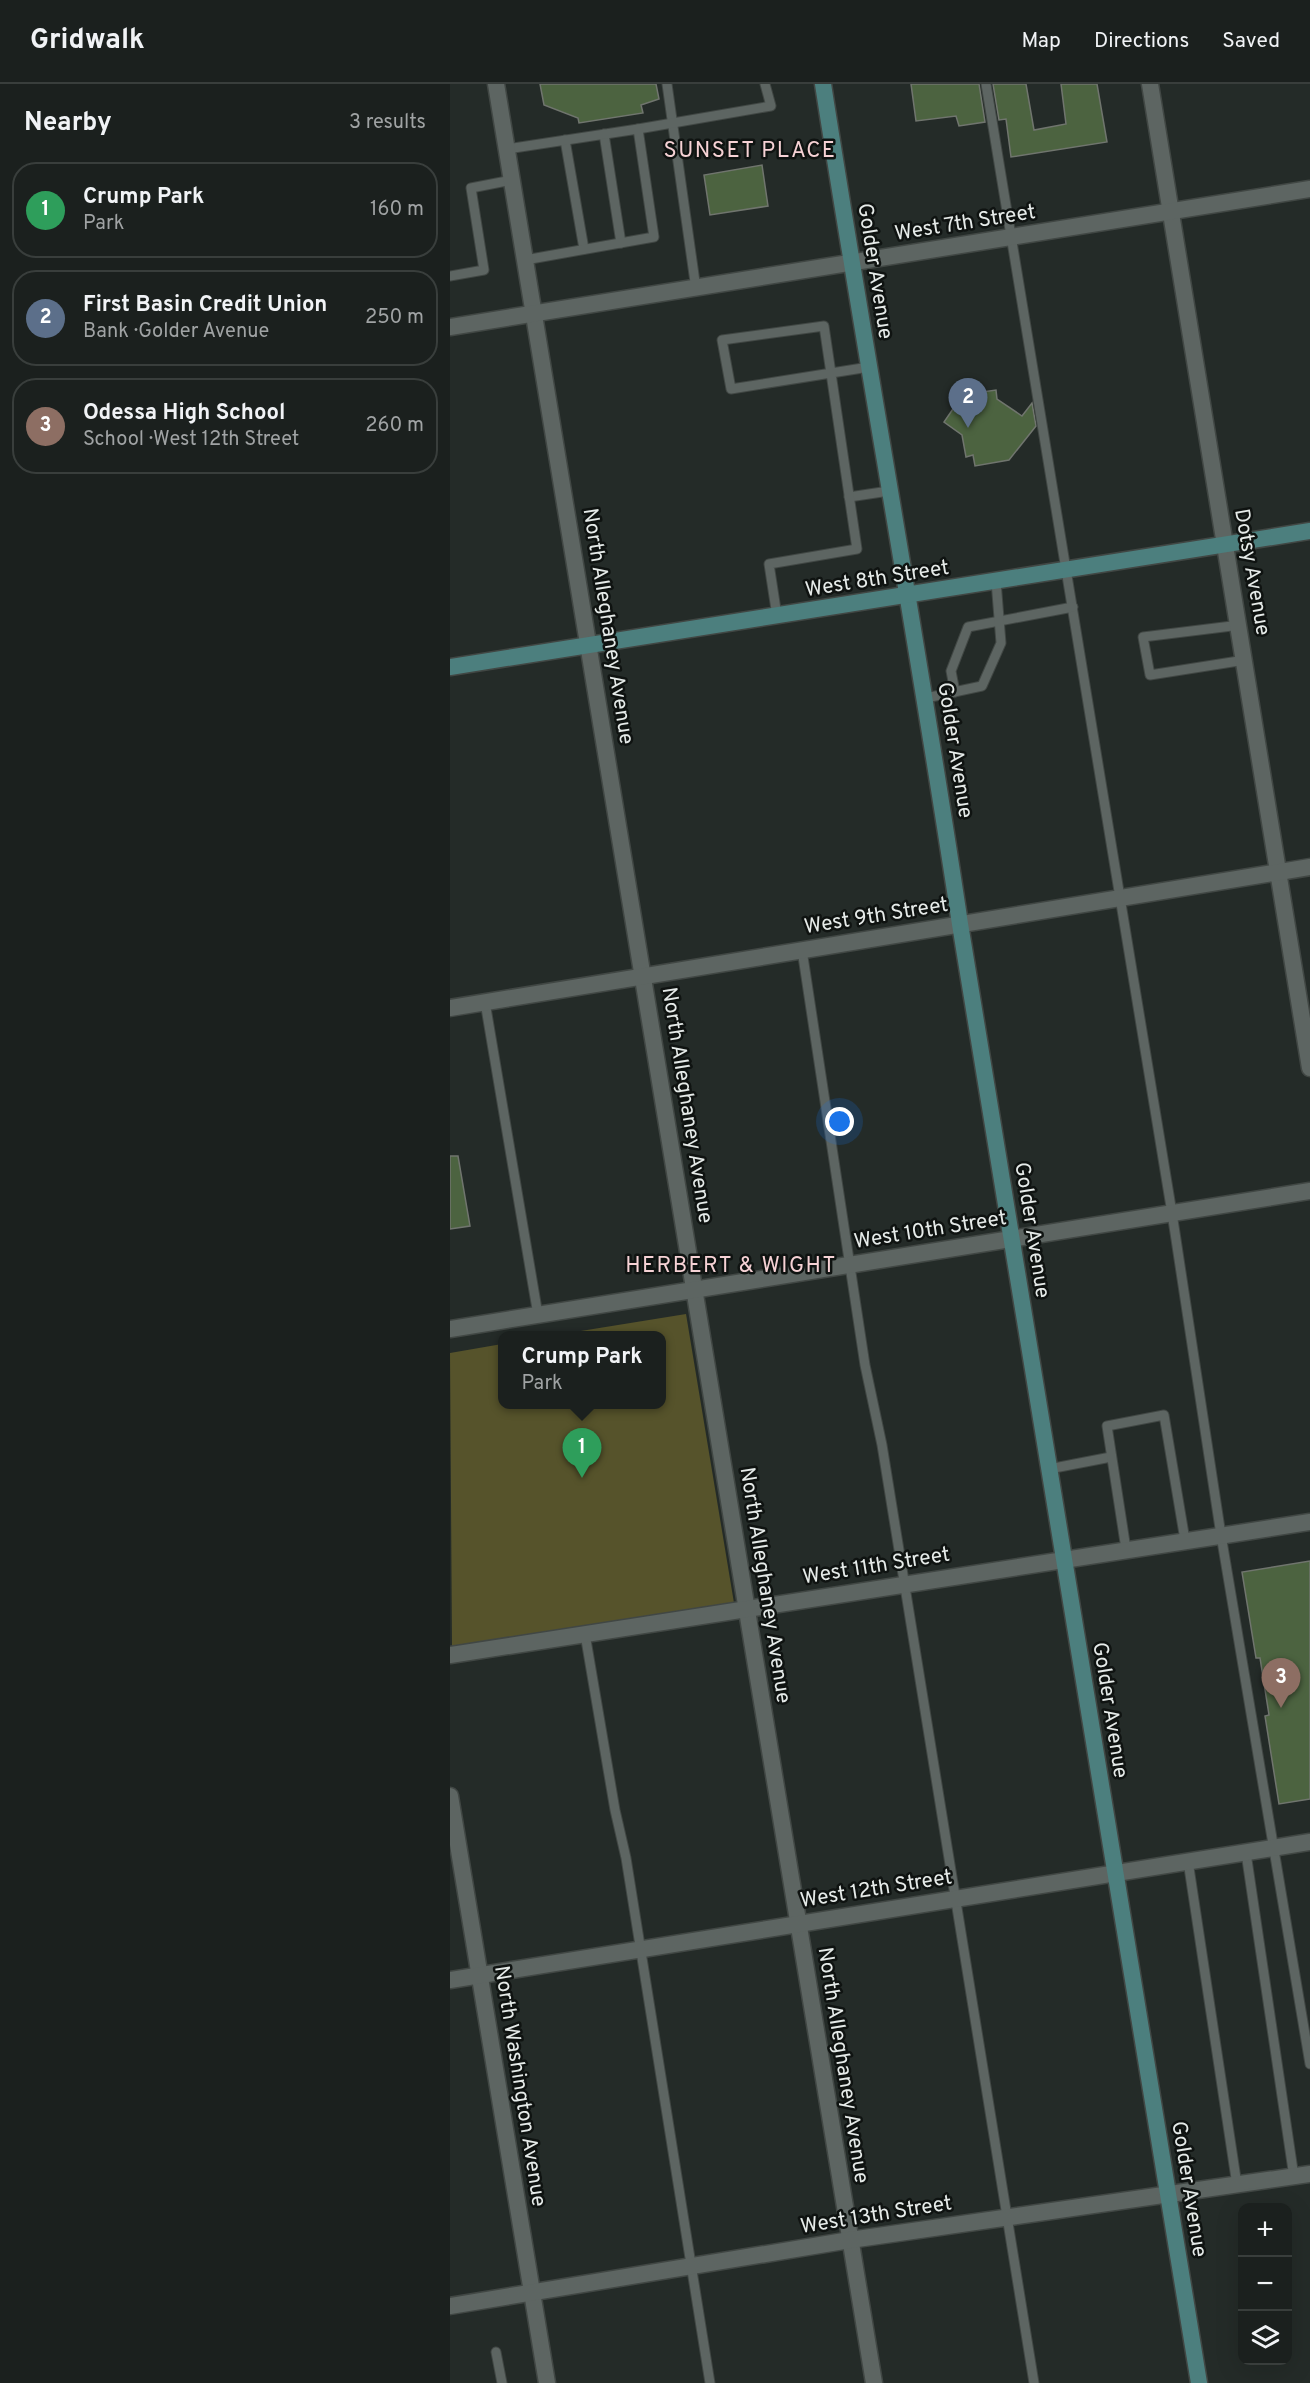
<!DOCTYPE html>
<html lang="en">
<head>
<meta charset="utf-8">
<style>
  body { margin:0; font-family:Overpass,sans-serif; background:#242827; color:#f1f3f6 }
  .controls { position:absolute; right:18px; bottom:18px; display:grid; overflow:hidden; border-radius:12px; box-shadow:0 6px 24px #0002 }
  .controls button { width:54px; height:54px; display:grid; place-items:center; padding:0; border:0; border-bottom:2px solid #393e3c; background:#1b201e; color:#f1f3f6; font:30px sans-serif }
  .you { position:absolute; left:390px; top:1038px; width:21px; height:21px; margin:-15px; border:4px solid #fff; border-radius:50%; background:#1a73e8; box-shadow:0 0 0 9px #1a73e833 }
  .badge { display:grid; place-items:center; width:39px; height:39px; border-radius:50%; background:#2563eb; color:#fff; font-size:20px; font-weight:700 }
  .pin { position:absolute; translate:-50% -50px; filter:drop-shadow(0 2px 3px #0008) }
  .pin::after { content:''; position:absolute; top:32px; width:21px; height:18px; background:inherit; clip-path:polygon(0 0,100% 0,50% 100%) }
  .popup { position:absolute; left:48px; top:1247px; width:168px; height:78px; box-sizing:border-box; display:grid; place-content:center; border-radius:12px; background:#1b201e; filter:drop-shadow(0 2px 4px #0005); font-size:20px; white-space:nowrap; color:#a0a3a4 }
  .popup b { font-size:22px; color:#f1f3f6 }
  .popup::after { content:''; position:absolute; left:50%; top:100%; margin-left:-12px; border:12px solid transparent; border-top-color:#1b201e }
  .list { margin:0; padding:0; list-style:none }
  h2 { display:flex; justify-content:space-between; align-items:center; height:78px; margin:0; padding:0 24px; font-size:26px }
  h2 small { font-size:20px; font-weight:400; color:#a0a3a4 }
  .list li { display:grid; grid-template-columns:39px 1fr auto; gap:18px; align-items:center; box-sizing:border-box; height:96px; margin:0 12px 12px; padding:0 12px; border:2px solid #393e3c; border-radius:24px }
  .list b { display:block; font-size:22px; white-space:nowrap }
  .list p { margin:0; font-size:20px; white-space:nowrap; color:#a0a3a4 }
  .list em { font-size:20px; font-style:normal; color:#a0a3a4 }
  .icon { flex:none; width:33px; height:33px; fill:none; stroke:currentColor; stroke-width:2; stroke-linecap:round; stroke-linejoin:round }
  .map { position:relative; flex:none; width:860px; height:2299px; overflow:hidden }
  header { display:flex; align-items:center; gap:36px; box-sizing:border-box; height:84px; padding:0 30px; background:#1b201e; border-bottom:2px solid #393e3c }
  header strong { font-size:28px }
  nav { display:flex; gap:33px; margin-inline-start:auto; font-size:21px }
  main { display:flex }
  aside { flex:1; background:#1b201e }
  .map>svg:first-child { display:block }
</style>
</head>
<body>
<header>
<strong>Gridwalk</strong>
<nav><a>Map</a><a>Directions</a><a>Saved</a></nav>
</header>
<main>
<aside>
<h2>Nearby<small>3 results</small></h2>
<ul class="list">
<li><span class="badge" style="background:#2e9e5b">1</span><div><b>Crump Park</b><p>Park</p></div><em>160 m</em></li>
<li><span class="badge" style="background:#5c6f8a">2</span><div><b>First Basin Credit Union</b><p>Bank · Golder Avenue</p></div><em>250 m</em></li>
<li><span class="badge" style="background:#8d6e63">3</span><div><b>Odessa High School</b><p>School · West 12th Street</p></div><em>260 m</em></li>
</ul>
</aside>
<div class="map">
<svg width="860" height="2299" viewBox="0 0 860 2299">
  <rect width="100%" height="100%" fill="#242b28"/>
  <path fill="#56532b" d="M236 1230 284 1519 2 1565 0 1269 52 1260V1320H212V1252L106 1251Z"/>
  <g fill="#4c6340" stroke="#70756e" stroke-width="1.5">
    <path d="M90 0H206L209 15 191 21 193 29 129 39 128 34 94 21Z"/>
    <path d="M461 0H529L535 38 509 42 506 32 466 37Z"/>
    <path d="M543 0H576L584 46 616 40 611 0H647L657 58 561 73 556 35 549 36Z"/>
    <path d="M312 81 318 122 260 131 254 91Z"/>
    <path d="M546 306 547 315 572 332 582 319 586 342 559 376 525 382 523 371 516 373 512 351 494 338 505 322 504 312Z"/>
    <path d="M0 1072H8L20 1142 0 1145Z"/>
    <path d="M860 1477V1715L829 1720 815 1632 819 1631 810 1574H806L792 1488Z"/>
  </g>
  <g fill="none" stroke-linecap="round" stroke-linejoin="round">
    <defs>
      <g id="service">
        <path d="M217 0 246 205"/>
        <path d="M536 0 722 1129 771 1451 860 1980"/>
        <path d="M188 45 321 22 315 0"/>
        <path d="M154 50 171 159"/>
        <path d="M115 56 134 165"/>
        <path d="M57 65 188 45 204 153 75 176"/>
        <path d="M0 192 34 186 21 104 62 96"/>
        <path d="M399 413 439 407"/>
        <path d="M327 532 319 480 407 465C396 391 385 316 374 242L272 256 281 305 419 283"/>
        <path d="M790 541 693 553 700 591 795 576"/>
        <path d="M505 608 501 587 518 543 623 523"/>
        <path d="M476 614 532 602 551 559 546 497"/>
        <path d="M352 866 415 1281 432 1361 584 2299"/>
        <path d="M35 918 88 1231"/>
        <path d="M599 1385 661 1373"/>
        <path d="M676 1465 657 1342 714 1331 735 1456"/>
        <path d="M135 1550 165 1726 176 1774 260 2299"/>
        <path d="M796 1769 844 2093"/>
        <path d="M738 1777 787 2101"/>
        <path d="M46 2268 52 2299"/>
      </g>
      <g id="minor">
        <path d="M46 0 424 2299"/>
        <path d="M700 0 860 984"/>
        <path d="M0 924 860 783"/>
        <path d="M0 1571 860 1438"/>
        <path d="M0 1712 97 2299"/>
        <path d="M0 1896 860 1758"/>
        <path d="M0 2222 400 2156 860 2090"/>
      </g>
      <g id="tertiary">
        <path d="M0 243 860 105"/>
        <path d="M0 1245 860 1107"/>
      </g>
      <g id="secondary">
        <path d="M373 0C417 281 468 560 510 840L749 2299"/>
        <path d="M0 583 860 447"/>
      </g>
    </defs>
    <use href="#service" stroke="#414744" stroke-width="11"/>
    <use href="#minor" stroke="#414744" stroke-width="19"/>
    <use href="#tertiary" stroke="#414744" stroke-width="19"/>
    <use href="#secondary" stroke="#414744" stroke-width="19"/>
    <use href="#service" stroke="#5d6562" stroke-width="9"/>
    <use href="#minor" stroke="#5d6562" stroke-width="16"/>
    <use href="#tertiary" stroke="#5d6562" stroke-width="16"/>
    <use href="#secondary" stroke="#4c7f7e" stroke-width="16"/>
  </g>
  <g text-anchor="middle" stroke-width="5" stroke-linejoin="round" paint-order="stroke">
    <g font-size="21" fill="#e6ebe9" stroke="#0f1311">
      <text transform="translate(515 138) rotate(-9)" y="7">West 7th Street</text>
      <text transform="translate(426 187) rotate(81)" y="7">Golder Avenue</text>
      <text transform="translate(803 488) rotate(80)" y="7">Dotsy Avenue</text>
      <text transform="translate(427 494) rotate(-9)" y="7">West 8th Street</text>
      <text transform="translate(159 542) rotate(81)" y="7">North Alleghaney Avenue</text>
      <text transform="translate(506 666) rotate(81)" y="7">Golder Avenue</text>
      <text transform="translate(426 831) rotate(-9)" y="7">West 9th Street</text>
      <text transform="translate(238 1021) rotate(81)" y="7">North Alleghaney Avenue</text>
      <text transform="translate(480 1145) rotate(-9)" y="7">West 10th Street</text>
      <text transform="translate(583 1146) rotate(81)" y="7">Golder Avenue</text>
      <text transform="translate(426 1481) rotate(-9)" y="7">West 11th Street</text>
      <text transform="translate(316 1501) rotate(81)" y="7">North Alleghaney Avenue</text>
      <text transform="translate(661 1626) rotate(81)" y="7">Golder Avenue</text>
      <text transform="translate(426 1804) rotate(-9)" y="7">West 12th Street</text>
      <text transform="translate(394 1981) rotate(81)" y="7">North Alleghaney Avenue</text>
      <text transform="translate(71 2002) rotate(81)" y="7">North Washington Avenue</text>
      <text transform="translate(740 2105) rotate(81)" y="7">Golder Avenue</text>
      <text transform="translate(426 2130) rotate(-9)" y="7">West 13th Street</text>
    </g>
    <g font-size="22" letter-spacing="1.5" fill="#f6d2d5" stroke="#0f1311">
      <text x="300" y="73">SUNSET PLACE</text>
      <text x="281" y="1188">HERBERT &amp; WIGHT</text>
    </g>
  </g>
</svg>
<div class="controls">
<button>+</button>
<button>−</button>
<button><svg class="icon" aria-label="layers" viewBox="0 0 24 24"><path d="M12 4l9 5-9 5-9-5zM3 14l9 5 9-5"/></svg></button>
</div>
<div class="you"></div>
<div class="pin badge" style="left:132px;top:1394px;background:#2e9e5b">1</div>
<div class="popup"><b>Crump Park</b>Park</div>
<div class="pin badge" style="left:518px;top:344px;background:#5c6f8a">2</div>
<div class="pin badge" style="left:831px;top:1624px;background:#8d6e63">3</div>
</div>
</main>
</body>
</html>
